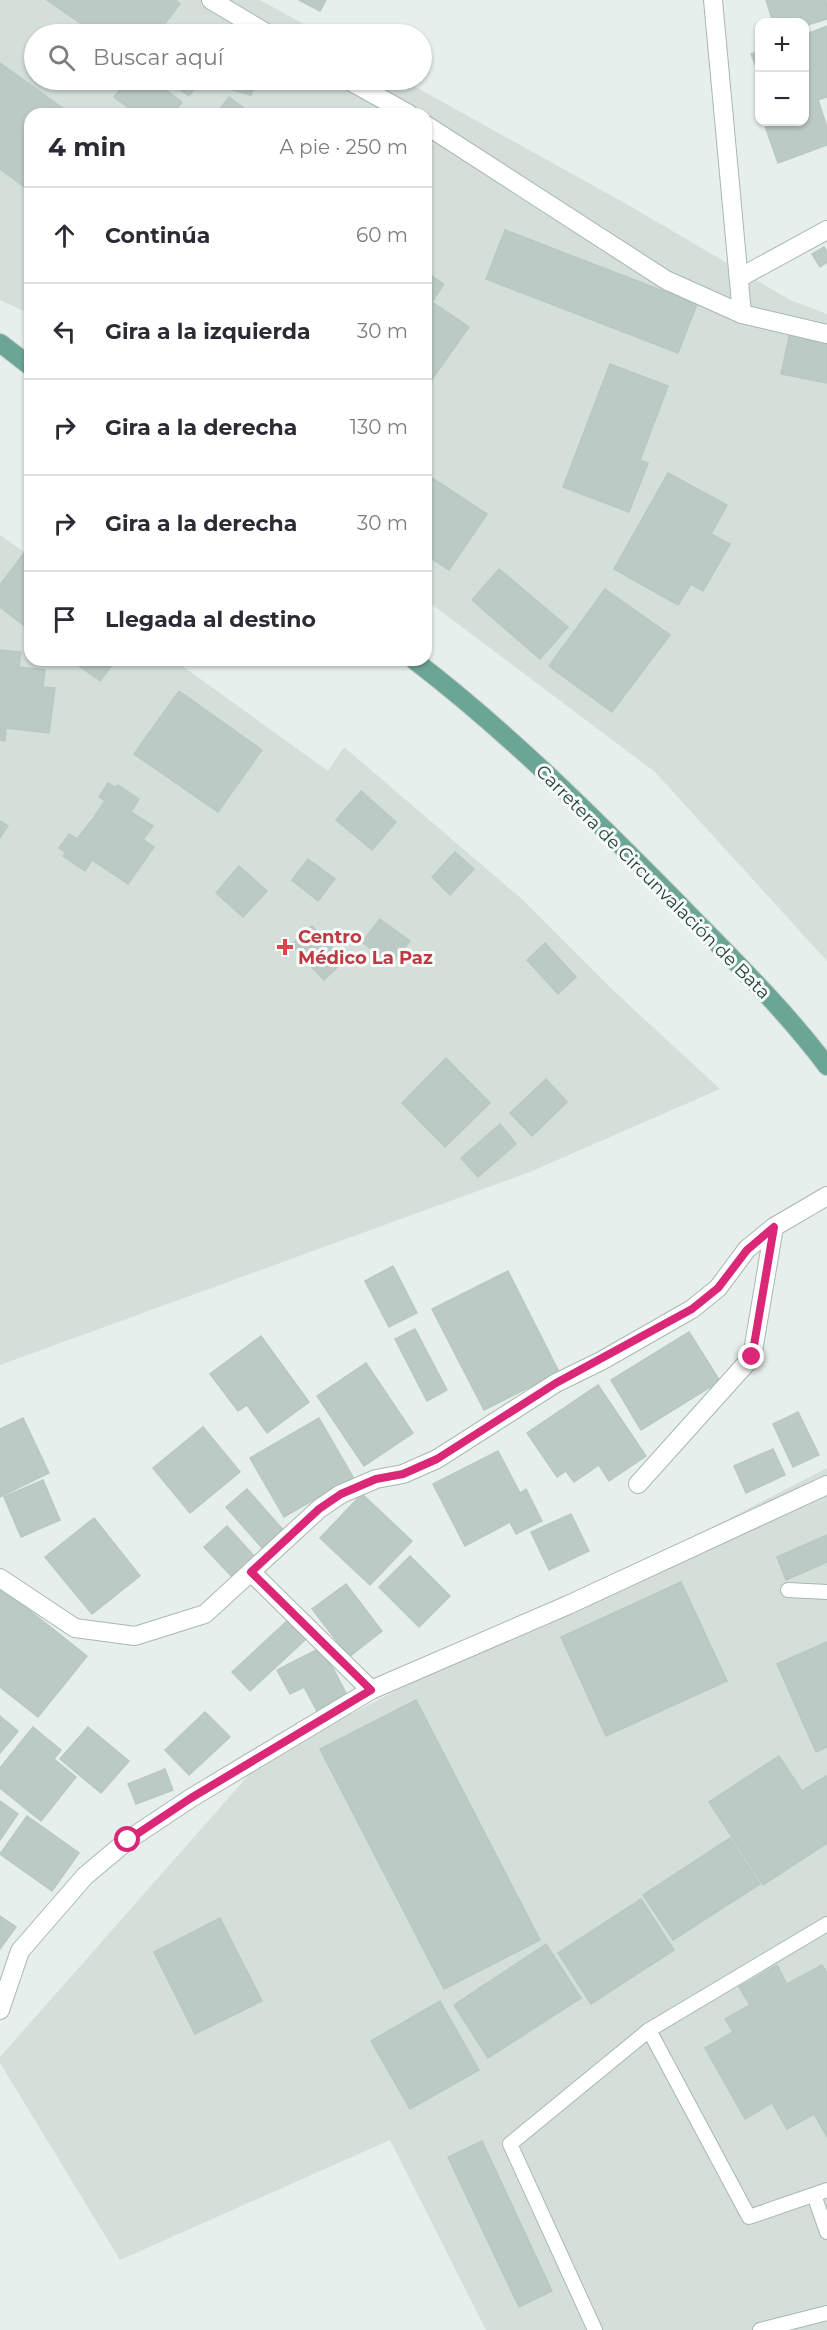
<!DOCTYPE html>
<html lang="es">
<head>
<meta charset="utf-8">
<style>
  body { margin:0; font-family:Montserrat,sans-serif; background:#f7f7f7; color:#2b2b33 }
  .controls { position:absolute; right:18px; top:18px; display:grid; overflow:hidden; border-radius:12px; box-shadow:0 2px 4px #0004 }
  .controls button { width:54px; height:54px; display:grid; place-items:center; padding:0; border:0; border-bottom:2px solid #e1e1e2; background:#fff; color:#2b2b33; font:30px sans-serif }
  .stop { position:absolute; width:18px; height:18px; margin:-14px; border:4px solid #db2777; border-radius:50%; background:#fff }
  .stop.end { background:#db2777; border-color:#fff; box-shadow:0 2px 6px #0008 }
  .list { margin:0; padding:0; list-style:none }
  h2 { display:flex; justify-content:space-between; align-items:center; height:78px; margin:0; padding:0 24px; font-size:26px }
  h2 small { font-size:20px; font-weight:400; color:#7c7c81 }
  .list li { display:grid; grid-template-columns:39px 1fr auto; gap:18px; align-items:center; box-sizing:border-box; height:96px; padding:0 24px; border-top:2px solid #e1e1e2 }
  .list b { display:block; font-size:22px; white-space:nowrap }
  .list em { font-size:20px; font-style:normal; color:#7c7c81 }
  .icon { flex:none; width:33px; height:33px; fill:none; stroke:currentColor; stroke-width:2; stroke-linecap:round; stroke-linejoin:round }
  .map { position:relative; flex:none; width:827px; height:2330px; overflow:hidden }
  .search { position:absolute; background:#fff; box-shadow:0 2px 4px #0004; left:24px; top:24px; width:408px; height:66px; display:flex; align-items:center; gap:15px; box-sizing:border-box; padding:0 21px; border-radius:33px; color:#7c7c81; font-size:22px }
  .panel { position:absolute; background:#fff; box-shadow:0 2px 4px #0004; left:24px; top:108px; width:408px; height:558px; border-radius:18px }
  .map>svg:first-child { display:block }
</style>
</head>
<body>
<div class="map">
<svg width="827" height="2330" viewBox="0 0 827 2330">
  <rect width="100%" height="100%" fill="#e6efeb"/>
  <g fill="#d4dfda">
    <path d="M0 0H260L322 34H34V80H403L630 206 790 300 827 314V961L655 772 426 600V114H30V314L0 300Z"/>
    <path d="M0 535 30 556V660H174L328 771 344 747 523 900 617 994 720 1089 530 1172 0 1365Z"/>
    <path d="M827 1468V2330H486L390 2140 120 2260 0 2063V2057L262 1760Z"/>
  </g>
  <g fill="#bbcac4" stroke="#b8c9c2" stroke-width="1.5">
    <path d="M47 0H175L180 4 157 34H96Z"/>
    <path d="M299 0H326L320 11Z"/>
    <path d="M766 0H826L827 19 804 26V22H788L787 19 773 22Z"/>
    <path d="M827 26V97L818 100 827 127V145L778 163 764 123 804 122V35Z"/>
    <path d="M760 51V77L751 54Z"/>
    <path d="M0 63 71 114H30V191L0 169Z"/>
    <path d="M128 80H152L182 102 173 114H137L114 97Z"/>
    <path d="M166 80H201L189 96Z"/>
    <path d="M217 80H256L251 95 215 85Z"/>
    <path d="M229 97 252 114H216Z"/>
    <path d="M505 230 697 304 678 353 486 279Z"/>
    <path d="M824 247 827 252V262L820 267 812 254Z"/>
    <path d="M426 272 444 284 432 302 469 327 426 388Z"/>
    <path d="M790 332 827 339V383L781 374Z"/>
    <path d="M610 364 668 386 640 460 648 463 629 512 563 487Z"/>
    <path d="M668 473 727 505 711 534 730 544 703 591 691 584 678 605 614 569Z"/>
    <path d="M426 474 487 514 449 570 426 555Z"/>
    <path d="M24 553 30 558V630L0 607V585Z"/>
    <path d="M499 569 568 627 540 659 472 600Z"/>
    <path d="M605 589 670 635 612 712 549 666Z"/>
    <path d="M0 650 21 652 19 667 45 670 43 687 55 688 49 733 6 728 5 741 0 740Z"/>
    <path d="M71 660H116L100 681Z"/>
    <path d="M179 691 262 750 218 812 134 754Z"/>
    <path d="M108 783 116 788 118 785 139 799 131 812 153 826 143 840 154 847 128 884 92 860 85 871 63 856 66 853 59 848 69 834 77 839 92 820 105 801 99 797Z"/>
    <path d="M361 791 396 822 372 850 336 820Z"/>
    <path d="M0 821 8 826 0 838Z"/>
    <path d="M455 852 474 869 450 895 432 877Z"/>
    <path d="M308 859 335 879 318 901 292 880Z"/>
    <path d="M239 866 267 891 243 917 216 893Z"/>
    <path d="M380 919 410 941 392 964 362 942Z"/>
    <path d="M312 926 345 960 324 980 291 945Z"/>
    <path d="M545 943 576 977 558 994 527 960Z"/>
    <path d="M446 1058 490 1103 445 1147 402 1103Z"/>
    <path d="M546 1079 567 1102 532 1136 510 1113Z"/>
    <path d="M500 1124 516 1144 478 1177 461 1158Z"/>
    <path d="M393 1266 417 1313 389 1327 365 1281Z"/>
    <path d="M508 1271 559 1372 484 1410 432 1309Z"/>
    <path d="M415 1329 447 1390 427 1401 395 1339Z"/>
    <path d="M689 1332 720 1381 641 1430 611 1380Z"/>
    <path d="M261 1336 309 1402 267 1433 247 1405 238 1411 210 1374Z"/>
    <path d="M366 1363 413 1433 364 1466 317 1396Z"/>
    <path d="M598 1385 646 1456 609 1481 599 1465 574 1482 566 1471 557 1477 527 1433Z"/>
    <path d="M798 1412 819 1455 793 1467 773 1424Z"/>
    <path d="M23 1418 49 1473 0 1497V1429Z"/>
    <path d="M319 1418 353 1477 284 1517 250 1458Z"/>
    <path d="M203 1427 240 1472 190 1513 153 1468Z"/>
    <path d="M773 1449 785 1475 746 1493 734 1466Z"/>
    <path d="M498 1451 520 1493 526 1489 542 1521 516 1534 510 1522 465 1546 433 1484Z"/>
    <path d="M43 1480 60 1520 21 1537 4 1497Z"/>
    <path d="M247 1489 284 1531 263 1549 226 1507Z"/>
    <path d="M362 1494 412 1541 370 1585 320 1538Z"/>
    <path d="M571 1514 589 1551 549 1570 531 1532Z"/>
    <path d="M94 1518 140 1576 92 1614 45 1557Z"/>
    <path d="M227 1526 255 1557 233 1578 204 1547Z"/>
    <path d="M827 1535V1562L786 1580 777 1557Z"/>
    <path d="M410 1556 450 1596 419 1627 379 1587Z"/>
    <path d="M681 1582 727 1681 606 1736 561 1637Z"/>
    <path d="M346 1584 382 1631 349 1657 312 1609Z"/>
    <path d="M0 1587 87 1656 38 1717 0 1687Z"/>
    <path d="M288 1620 306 1639 250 1691 232 1672Z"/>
    <path d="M827 1642V1747L816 1752 777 1664Z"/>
    <path d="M322 1647 348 1697 318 1713 304 1687 290 1694 277 1670Z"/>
    <path d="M416 1700 540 1940 444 1989 320 1749Z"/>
    <path d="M205 1712 230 1737 189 1775 165 1750Z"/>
    <path d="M0 1716 18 1731 0 1753Z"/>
    <path d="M33 1727 61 1750 54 1759 76 1777 41 1821 0 1788V1768Z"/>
    <path d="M88 1727 129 1761 101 1793 60 1759Z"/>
    <path d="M779 1756 802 1791 826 1776 827 1778V1843L763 1885 709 1802Z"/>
    <path d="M165 1769 173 1790 136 1804 128 1784Z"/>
    <path d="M0 1801 18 1814 0 1840Z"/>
    <path d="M27 1816 79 1853 52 1891 0 1854Z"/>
    <path d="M730 1838 760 1884 673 1940 643 1895Z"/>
    <path d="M641 1899 674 1950 591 2004 558 1953Z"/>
    <path d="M0 1916 16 1927 0 1949Z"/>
    <path d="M220 1918 262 2001 195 2034 154 1952Z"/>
    <path d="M546 1944 581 1998 488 2058 454 2005Z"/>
    <path d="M777 1965 787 1984 822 1965 827 1973V2137L814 2114 787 2129 772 2103 745 2119 705 2048 733 2032 725 2019 750 2005 739 1987Z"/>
    <path d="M440 2001 479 2070 410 2109 371 2041Z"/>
    <path d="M482 2141 552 2291 519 2307 448 2157Z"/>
  </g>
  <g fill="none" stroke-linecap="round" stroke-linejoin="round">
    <defs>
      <g id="lane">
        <path d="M788 1590 827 1592"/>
        <path d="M649 2030 749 2217 827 2190"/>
        <path d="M814 2195 827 2232"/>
        <path d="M595 2330 510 2144 649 2030 827 1924"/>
        <path d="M760 2330 827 2313"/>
      </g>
      <g id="street">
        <path d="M211 0 268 34"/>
        <path d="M713 0 742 314"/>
        <path d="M348 80 409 114"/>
        <path d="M426 125 666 280 742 314 827 334"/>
        <path d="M739 278 827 230"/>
        <path d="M638 1484 752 1357 774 1227"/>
        <path d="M251 1572 371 1690"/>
        <path d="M0 1578 75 1628 135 1636 205 1614 319 1509 341 1494 376 1479 403 1474 437 1459 556 1383 601 1361 692 1309 718 1288 747 1249 774 1227 827 1196"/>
        <path d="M0 2010 20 1951 85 1876 128 1840 191 1798 371 1690 568 1605 827 1485"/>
      </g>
      <g id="primary">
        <path d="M0 343 30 366"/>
        <path d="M414 660C508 732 593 817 676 901 728 955 782 1006 827 1066"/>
      </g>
    </defs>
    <use href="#lane" stroke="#a8b8b2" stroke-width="16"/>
    <use href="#street" stroke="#a8b8b2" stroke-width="20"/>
    <use href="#primary" stroke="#c2cac8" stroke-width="20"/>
    <use href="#lane" stroke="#fff" stroke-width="14"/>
    <use href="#street" stroke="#fff" stroke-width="18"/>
    <use href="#primary" stroke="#6aa596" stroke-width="18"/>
  </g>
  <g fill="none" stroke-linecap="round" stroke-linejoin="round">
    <path stroke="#db2777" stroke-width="8" d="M128 1840 191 1798 371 1690 251 1572 319 1509 341 1494 376 1479 403 1474 437 1459 556 1383 692 1309 718 1288 747 1250 774 1227 752 1357"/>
  </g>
  <path fill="#e0444e" stroke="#f7fbf9" stroke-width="2" d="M282 938h6v6h6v6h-6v6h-6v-6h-6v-6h6z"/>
  <g text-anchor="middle" stroke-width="6" stroke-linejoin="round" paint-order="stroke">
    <g font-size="18" fill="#24423a" stroke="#f7fbf9">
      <text transform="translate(653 882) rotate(45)" y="6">Carretera de Circunvalación de Bata</text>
    </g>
    <g font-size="18" font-weight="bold" fill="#be3a42" stroke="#f7fbf9" text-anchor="start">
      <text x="298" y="943">Centro<tspan x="298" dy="21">Médico La Paz</tspan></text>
    </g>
  </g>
</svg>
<div class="controls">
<button>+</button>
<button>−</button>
</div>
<div class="stop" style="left:128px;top:1840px"></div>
<div class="stop end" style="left:752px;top:1357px"></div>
<div class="search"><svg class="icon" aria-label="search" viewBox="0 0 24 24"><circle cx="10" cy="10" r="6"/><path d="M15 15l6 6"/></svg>Buscar aquí</div>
<section class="panel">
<h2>4 min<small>A pie · 250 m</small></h2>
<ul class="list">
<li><svg class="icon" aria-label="ahead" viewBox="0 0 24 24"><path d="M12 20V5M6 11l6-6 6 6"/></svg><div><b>Continúa</b></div><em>60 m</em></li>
<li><svg class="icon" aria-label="left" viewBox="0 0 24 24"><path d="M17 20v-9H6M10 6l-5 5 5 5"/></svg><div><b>Gira a la izquierda</b></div><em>30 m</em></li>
<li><svg class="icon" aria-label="right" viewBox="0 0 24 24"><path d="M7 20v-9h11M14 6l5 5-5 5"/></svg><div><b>Gira a la derecha</b></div><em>130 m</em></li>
<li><svg class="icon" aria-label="right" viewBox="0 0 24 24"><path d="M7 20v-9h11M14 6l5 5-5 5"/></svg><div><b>Gira a la derecha</b></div><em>30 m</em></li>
<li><svg class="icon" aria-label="arrive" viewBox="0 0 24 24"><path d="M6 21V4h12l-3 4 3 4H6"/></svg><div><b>Llegada al destino</b></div></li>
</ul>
</section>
</div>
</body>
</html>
